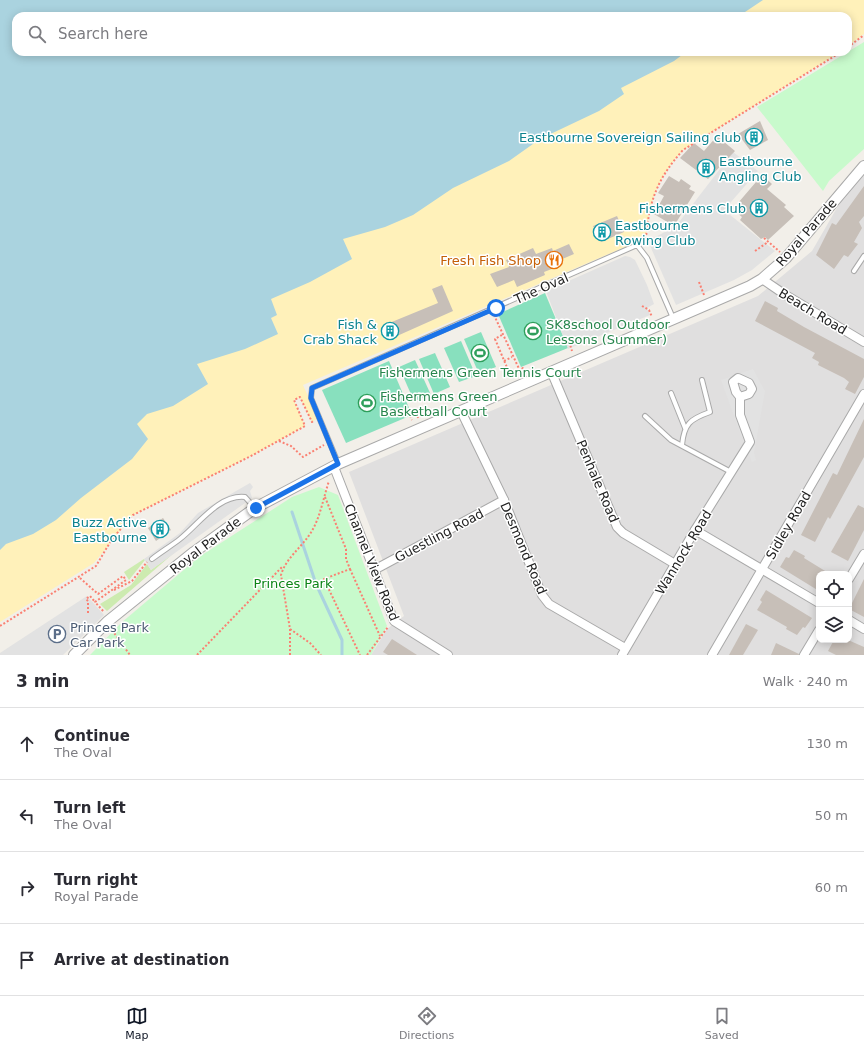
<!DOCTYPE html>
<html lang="en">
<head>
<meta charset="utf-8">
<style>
  body { margin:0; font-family:"DejaVu Sans",sans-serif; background:#f2f2f3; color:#2b2b33 }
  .controls { position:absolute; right:12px; bottom:12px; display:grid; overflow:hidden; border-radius:8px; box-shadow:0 2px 10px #0003 }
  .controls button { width:36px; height:36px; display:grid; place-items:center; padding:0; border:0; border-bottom:1px solid #e1e1e2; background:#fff; color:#2b2b33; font:20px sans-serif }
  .stop { position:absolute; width:12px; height:12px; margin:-9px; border:3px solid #1a73e8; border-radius:50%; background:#fff }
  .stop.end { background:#1a73e8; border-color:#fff; box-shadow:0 1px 4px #0008 }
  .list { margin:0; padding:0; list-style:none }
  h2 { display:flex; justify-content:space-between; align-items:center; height:52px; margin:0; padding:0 16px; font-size:17px }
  h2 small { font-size:13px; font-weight:400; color:#7c7c81 }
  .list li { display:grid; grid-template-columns:26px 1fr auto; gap:12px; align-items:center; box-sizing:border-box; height:72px; padding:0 16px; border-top:1px solid #e1e1e2 }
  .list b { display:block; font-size:15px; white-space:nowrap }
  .list p { margin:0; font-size:13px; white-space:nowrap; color:#7c7c81 }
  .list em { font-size:13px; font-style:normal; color:#7c7c81 }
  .icon { flex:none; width:22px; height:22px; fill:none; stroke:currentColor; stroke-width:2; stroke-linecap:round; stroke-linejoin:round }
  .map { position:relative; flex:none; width:864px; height:655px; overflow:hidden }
  .search { position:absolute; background:#fff; box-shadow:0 2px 10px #0003; left:12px; right:12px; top:12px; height:44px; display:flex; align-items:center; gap:10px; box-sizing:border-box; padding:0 14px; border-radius:12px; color:#7c7c81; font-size:15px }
  .sheet { height:340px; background:#fff }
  nav { display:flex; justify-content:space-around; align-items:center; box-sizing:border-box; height:56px; border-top:1px solid #e1e1e2; background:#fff; font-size:11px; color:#7c7c81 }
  nav a { display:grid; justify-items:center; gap:2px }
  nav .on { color:#111827 }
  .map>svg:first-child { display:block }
</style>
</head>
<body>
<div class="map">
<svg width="864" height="655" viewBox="0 0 864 655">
  <rect width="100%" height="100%" fill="#f2efe9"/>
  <path fill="#e0dfdf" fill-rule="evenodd" d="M864 165V655H371L387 629 404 616 349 472 758 296 812 251 860 168ZM819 574H849V640H819Z"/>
  <g fill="#cdebb0">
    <path d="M175 552 107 611 100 604 131 585 147 564 151 570Z"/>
    <path d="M144 559 145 560 129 580 124 572Z"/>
  </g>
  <g fill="#fff1ba">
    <path d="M597 0H864V34L848 46V16H575Z"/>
    <path d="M526 52H840L683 150C658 178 649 200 646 238L303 385 318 418 312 422 300 398 294 400 305 426 251 456 133 515 94 563 0 622V423Z"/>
  </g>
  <g fill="#c8facc">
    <path d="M864 42V149L829 181 823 191 757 107Z"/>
    <path d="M319 487 338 495 387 626 371 655H90L121 623 199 557 292 497Z"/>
  </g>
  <g fill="#88e0be">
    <path d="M545 293 568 348 521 367 498 314Z"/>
    <path d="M481 332 496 367 479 374 464 339Z"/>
    <path d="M461 341 476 376 459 382 444 348Z"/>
    <path d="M435 353 450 387 434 394 419 359Z"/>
    <path d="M415 360 431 395 414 401 399 367Z"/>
    <path d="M389 361 412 415 346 443 322 390Z"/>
  </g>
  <g fill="#e2e2e2">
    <path d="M733 152 758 171 724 210 775 251 752 270 734 280 676 305 648 241 676 226Z"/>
    <path d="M625 256 630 257 635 260 647 285 654 304 647 308 650 315 568 349 546 291Z"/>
    <path d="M753 369 765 391 754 453 756 460 752 462 749 454 750 441 745 436 742 438 721 380Z"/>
    <path d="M250 483 253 487 250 491 252 498 151 570 144 559 180 533 198 513Z"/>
    <path d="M87 596 104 615 63 655H0V653Z"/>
  </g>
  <path fill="#aad3df" d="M0 0H763L739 16H16V52H686L674 61 621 88 624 94 599 111 540 139 509 161 453 188 413 215 385 227 343 239 352 259 310 282 271 299 277 315 271 318 278 334 245 349 197 364 208 384 173 406 147 414 137 424 148 439 132 459 81 498 56 520 33 534 6 544 0 550Z"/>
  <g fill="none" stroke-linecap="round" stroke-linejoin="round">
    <path stroke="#aad3df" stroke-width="3" d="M292 512 316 584 342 640V655"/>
  </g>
  <g fill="#c7bfb8">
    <path d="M760 121 768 140 750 150 738 134Z"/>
    <path d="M717 136 735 151 708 179 680 158 694 143 704 151Z"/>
    <path d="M762 175 772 184 767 189 786 205 784 207 794 216 768 240 765 237 761 239 740 220 742 217 736 212 741 205 738 203Z"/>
    <path d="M669 176 679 182 681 179 691 186 689 189 695 192 674 226 654 214 664 196 658 193Z"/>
    <path d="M864 186V216L859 222 862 228 854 242 858 244 848 257 844 255 834 269 816 255 832 223 836 225Z"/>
    <path d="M617 216 624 232 601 242 593 226Z"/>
    <path d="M569 244 574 254 560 260 562 265 544 272 545 275 517 287 514 280 497 287 490 274 509 267 506 260 533 248 536 254 552 248 553 251Z"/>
    <path d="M442 285 453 311 388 340 382 326 438 303 432 289Z"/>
    <path d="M765 301 778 308 777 311 804 327 864 359V377L855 394 845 389 849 382 844 378 818 365 819 362 812 358 815 353 755 321Z"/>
    <path d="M864 419V457L830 519 828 517 815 542 801 535 833 473 837 475Z"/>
    <path d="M858 505 864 508V530L848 561 831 552Z"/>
    <path d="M163 518 171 530 156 541 148 528Z"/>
    <path d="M794 550 805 556 804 558 830 574H819V591L780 567 786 557 789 558Z"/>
    <path d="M864 579V617L849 609Z"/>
    <path d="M766 590 812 618 805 628 803 627 797 635 786 629 787 627 757 610 762 602 760 600Z"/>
    <path d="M746 624 758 630 743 655H729Z"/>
    <path d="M392 639 417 655H388L383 652Z"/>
    <path d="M834 640H848L864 647V655H836L828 651Z"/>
    <path d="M776 643 799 654V655H771Z"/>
  </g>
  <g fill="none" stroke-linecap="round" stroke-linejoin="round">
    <defs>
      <g id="service">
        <path d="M854 271 864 256"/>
        <path d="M671 393 685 428"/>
        <path d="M645 416 671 440 731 472"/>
        <path d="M682 445C684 424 690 419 710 412L702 380"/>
        <path d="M338 463 311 398 312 388 637 245 647 258 673 318"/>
        <path d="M152 559C161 552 171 546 180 539 198 525 219 494 245 497L255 508"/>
      </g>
      <g id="minor">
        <path d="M762 279 784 294 864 342"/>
        <path d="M551 371 617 527 623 533 675 564"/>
        <path d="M461 411 504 500 542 595 549 604 625 648"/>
        <path d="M334 467 394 621 448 655"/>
        <path d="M695 530 819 603"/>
        <path d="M374 570 504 500"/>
        <path d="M849 579 864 554"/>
        <path d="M849 620 864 629"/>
        <path d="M622 655 695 530 750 442 740 415V397L749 394 752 389 749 383 738 378 733 382 736 392 740 397"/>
        <path d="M712 655 864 394"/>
        <path d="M804 655 819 630"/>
      </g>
      <path id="tertiary" d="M74 655 107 622 194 552 255 508 338 464 750 286 762 279 786 258 864 166"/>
    </defs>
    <use href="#service" stroke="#a9a9a9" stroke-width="6"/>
    <use href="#minor" stroke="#a9a9a9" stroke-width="10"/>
    <use href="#tertiary" stroke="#a9a9a9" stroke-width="12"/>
    <g stroke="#fa8072" stroke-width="2" stroke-dasharray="2 2" stroke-linecap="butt">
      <path d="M848 47 864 35"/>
      <path d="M764 238 780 252"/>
      <path d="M642 241 646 238C649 200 658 178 683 150L841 52"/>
      <path d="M755 251 768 242"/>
      <path d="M699 282 704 295"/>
      <path d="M642 306 649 310 652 317"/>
      <path d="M494 315 521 373"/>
      <path d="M502 335 495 339 511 377"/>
      <path d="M568 338 572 351"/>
      <path d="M504 361 512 357"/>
      <path d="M521 373 523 367"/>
      <path d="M459 395 461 399"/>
      <path d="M417 413 418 418"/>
      <path d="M410 416 412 420"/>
      <path d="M279 441 291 446 303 457 324 445"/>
      <path d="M325 497 346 549V559L350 569 324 579 360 655"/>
      <path d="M350 569 380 636"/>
      <path d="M80 578 98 594 123 576 126 580 95 602 104 612"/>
      <path d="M114 590 132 581 147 562"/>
      <path d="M88 613V601L86 599 90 596 95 602"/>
      <path d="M0 626 96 566 112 539 133 515 251 456 305 426 294 400 300 397 312 422 313 421"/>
      <path d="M290 629 310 643 321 655"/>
      <path d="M112 630 130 655"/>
      <path d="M197 655 282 567"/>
      <path d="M290 655V629L281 575C286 558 300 549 310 534 320 519 323 499 329 481"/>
      <path d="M367 655 388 627"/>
    </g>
    <use href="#service" stroke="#fff" stroke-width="4"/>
    <use href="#minor" stroke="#fff" stroke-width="8"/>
    <use href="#tertiary" stroke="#fff" stroke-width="10"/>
  </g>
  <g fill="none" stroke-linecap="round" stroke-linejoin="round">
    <path stroke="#1a73e8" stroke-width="5" d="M256 508 338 464 311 398 312 388 496 308"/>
  </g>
  <defs>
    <symbol id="building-ring" viewBox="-11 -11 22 22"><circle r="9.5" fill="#fff" stroke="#0f9aa8" stroke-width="1.5"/><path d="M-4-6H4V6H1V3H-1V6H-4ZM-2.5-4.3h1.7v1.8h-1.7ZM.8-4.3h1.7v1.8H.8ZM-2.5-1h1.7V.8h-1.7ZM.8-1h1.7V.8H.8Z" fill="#0f9aa8"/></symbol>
    <symbol id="restaurant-ring" viewBox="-11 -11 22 22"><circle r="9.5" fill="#fff" stroke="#e8710a" stroke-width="1.5"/><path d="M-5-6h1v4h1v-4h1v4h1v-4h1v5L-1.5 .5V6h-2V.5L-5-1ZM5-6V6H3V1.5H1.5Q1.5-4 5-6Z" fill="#e8710a"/></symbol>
    <symbol id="stadium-ring" viewBox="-11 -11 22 22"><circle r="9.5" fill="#fff" stroke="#2e9e5b" stroke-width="1.5"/><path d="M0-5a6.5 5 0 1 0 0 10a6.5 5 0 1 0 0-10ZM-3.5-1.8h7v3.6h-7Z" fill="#2e9e5b"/></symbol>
    <symbol id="parking-ring" viewBox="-11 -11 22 22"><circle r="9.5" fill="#fff" stroke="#5c6f8a" stroke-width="1.5"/><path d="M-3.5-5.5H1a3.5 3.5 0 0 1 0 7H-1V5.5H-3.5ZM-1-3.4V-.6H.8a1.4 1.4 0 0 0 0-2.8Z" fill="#5c6f8a"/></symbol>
  </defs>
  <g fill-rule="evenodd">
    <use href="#building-ring" x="744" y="127" width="20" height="20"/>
    <use href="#building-ring" x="696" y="158" width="20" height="20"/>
    <use href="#building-ring" x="749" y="198" width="20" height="20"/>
    <use href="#building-ring" x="592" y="222" width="20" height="20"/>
    <use href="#restaurant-ring" x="544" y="250" width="20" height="20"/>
    <use href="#building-ring" x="380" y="321" width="20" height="20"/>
    <use href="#stadium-ring" x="523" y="321" width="20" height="20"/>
    <use href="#stadium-ring" x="470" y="343" width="20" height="20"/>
    <use href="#stadium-ring" x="357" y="393" width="20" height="20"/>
    <use href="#building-ring" x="150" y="519" width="20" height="20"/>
    <use href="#parking-ring" x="47" y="624" width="20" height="20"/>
  </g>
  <g text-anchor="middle" stroke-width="3" stroke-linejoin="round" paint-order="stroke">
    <g font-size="13" fill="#0d838f" stroke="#fff" text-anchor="end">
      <text x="741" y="142">Eastbourne Sovereign Sailing club</text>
      <text x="719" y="166" text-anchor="start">Eastbourne<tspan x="719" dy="15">Angling Club</tspan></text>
      <text x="746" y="213">Fishermens Club</text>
      <text x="615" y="230" text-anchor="start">Eastbourne<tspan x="615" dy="15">Rowing Club</tspan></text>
      <text x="377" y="329">Fish &amp;<tspan x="377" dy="15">Crab Shack</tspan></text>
      <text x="147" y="527">Buzz Active<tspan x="147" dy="15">Eastbourne</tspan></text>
    </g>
    <g font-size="13" fill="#222" stroke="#fff">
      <text transform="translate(806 232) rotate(-49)" y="5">Royal Parade</text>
      <text transform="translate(541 288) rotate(-24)" y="5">The Oval</text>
      <text transform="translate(813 311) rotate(31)" y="5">Beach Road</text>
      <text transform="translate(598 481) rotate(67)" y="5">Penhale Road</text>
      <text transform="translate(788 525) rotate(-60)" y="5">Sidley Road</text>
      <text transform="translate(439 535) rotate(-28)" y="5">Guestling Road</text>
      <text transform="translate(205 545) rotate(-37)" y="5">Royal Parade</text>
      <text transform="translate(524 548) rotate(67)" y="5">Desmond Road</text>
      <text transform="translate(683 552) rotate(-59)" y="5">Wannock Road</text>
      <text transform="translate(372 562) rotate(68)" y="5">Channel View Road</text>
    </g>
    <g font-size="13" fill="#c56008" stroke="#fff" text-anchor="end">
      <text x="541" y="265">Fresh Fish Shop</text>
    </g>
    <g font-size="13" fill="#27864d" stroke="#fff" text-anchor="start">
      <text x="546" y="329">SK8school Outdoor<tspan x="546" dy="15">Lessons (Summer)</tspan></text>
      <text x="480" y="377" text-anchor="middle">Fishermens Green Tennis Court</text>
      <text x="380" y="401">Fishermens Green<tspan x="380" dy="15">Basketball Court</tspan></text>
    </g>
    <g font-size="13" fill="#0c8416" stroke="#fff">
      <text x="293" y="588">Princes Park</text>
    </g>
    <g font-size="13" fill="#4e5e75" stroke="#fff" text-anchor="start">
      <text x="70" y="632">Princes Park<tspan x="70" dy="15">Car Park</tspan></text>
    </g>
  </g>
</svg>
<div class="controls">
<button><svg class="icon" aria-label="locate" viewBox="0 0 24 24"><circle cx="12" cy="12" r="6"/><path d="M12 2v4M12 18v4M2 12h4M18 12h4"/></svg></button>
<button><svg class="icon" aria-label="layers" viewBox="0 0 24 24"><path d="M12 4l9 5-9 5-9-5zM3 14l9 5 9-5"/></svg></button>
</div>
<div class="stop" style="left:496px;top:308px"></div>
<div class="stop end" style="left:256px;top:508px"></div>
<div class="search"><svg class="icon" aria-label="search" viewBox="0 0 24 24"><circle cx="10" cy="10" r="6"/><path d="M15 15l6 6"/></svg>Search here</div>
</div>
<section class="sheet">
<h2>3 min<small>Walk · 240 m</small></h2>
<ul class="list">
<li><svg class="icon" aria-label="ahead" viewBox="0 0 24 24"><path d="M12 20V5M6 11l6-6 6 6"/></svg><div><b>Continue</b><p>The Oval</p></div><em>130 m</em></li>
<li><svg class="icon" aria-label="left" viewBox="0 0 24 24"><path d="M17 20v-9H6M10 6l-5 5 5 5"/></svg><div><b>Turn left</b><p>The Oval</p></div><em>50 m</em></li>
<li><svg class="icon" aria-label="right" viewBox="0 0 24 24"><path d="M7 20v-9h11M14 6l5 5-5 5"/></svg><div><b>Turn right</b><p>Royal Parade</p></div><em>60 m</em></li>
<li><svg class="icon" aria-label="arrive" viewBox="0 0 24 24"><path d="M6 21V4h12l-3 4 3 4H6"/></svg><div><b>Arrive at destination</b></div></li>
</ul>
</section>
<nav>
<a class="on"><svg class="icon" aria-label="map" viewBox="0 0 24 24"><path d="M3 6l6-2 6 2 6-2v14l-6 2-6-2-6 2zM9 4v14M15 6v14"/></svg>Map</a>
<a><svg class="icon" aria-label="directions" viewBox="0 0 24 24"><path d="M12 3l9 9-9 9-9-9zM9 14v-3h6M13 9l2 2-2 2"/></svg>Directions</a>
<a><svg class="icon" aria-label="saved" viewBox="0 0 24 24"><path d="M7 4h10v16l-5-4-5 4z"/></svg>Saved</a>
</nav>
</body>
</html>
